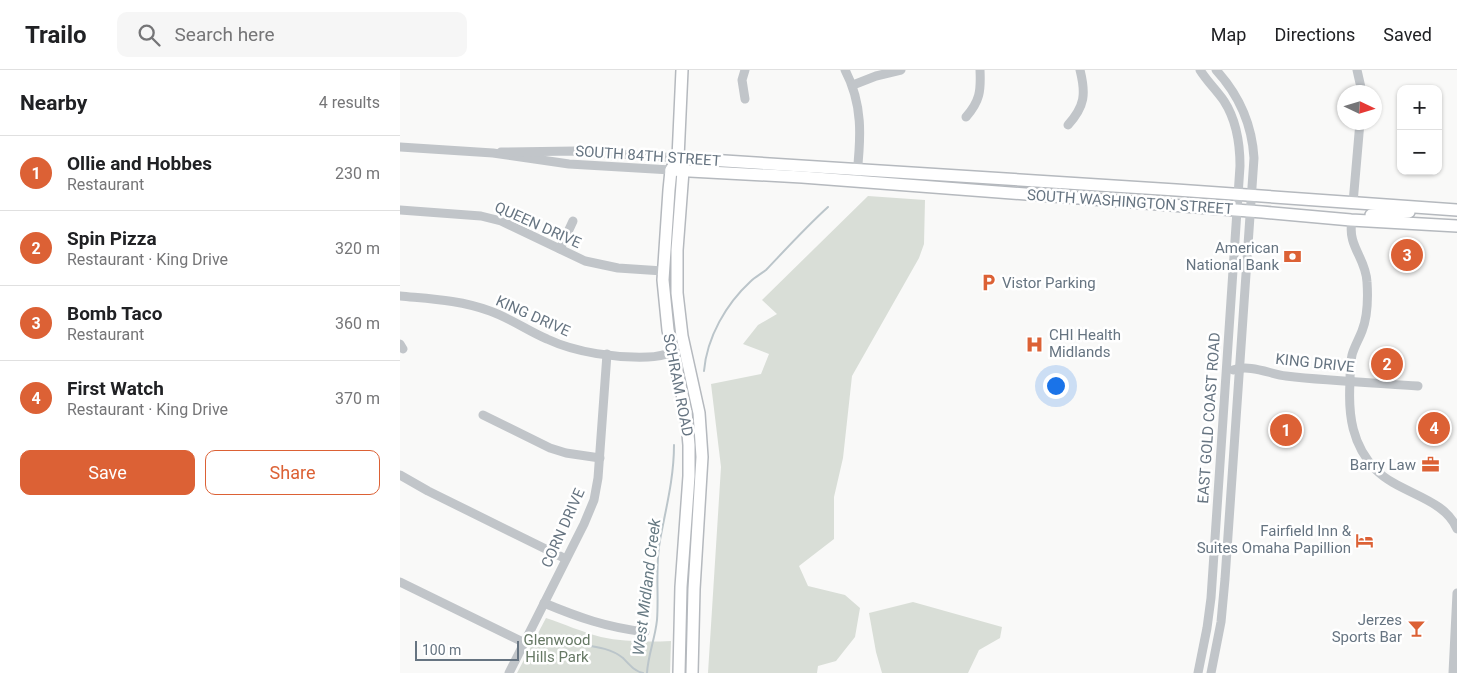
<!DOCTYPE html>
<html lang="en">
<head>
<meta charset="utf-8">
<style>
  body { margin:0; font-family:Roboto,sans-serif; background:#f6f6f6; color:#202124 }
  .controls { position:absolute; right:15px; top:15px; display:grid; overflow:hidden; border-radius:10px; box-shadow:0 1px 4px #0004 }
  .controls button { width:45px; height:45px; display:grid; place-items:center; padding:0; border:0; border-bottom:1px solid #e0e0e0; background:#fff; color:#202124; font:25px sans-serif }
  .compass { position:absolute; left:937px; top:15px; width:45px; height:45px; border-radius:50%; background:#fff; box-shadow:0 1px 4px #0004; rotate:94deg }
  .scale { position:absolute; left:15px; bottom:12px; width:104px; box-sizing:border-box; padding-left:5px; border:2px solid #667481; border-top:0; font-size:14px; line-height:18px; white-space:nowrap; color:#667481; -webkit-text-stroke:4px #fff; paint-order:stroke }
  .you { position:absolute; left:655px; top:315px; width:18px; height:18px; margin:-12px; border:4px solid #fff; border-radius:50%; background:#1a73e8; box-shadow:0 0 0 8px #1a73e833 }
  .badge { display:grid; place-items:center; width:32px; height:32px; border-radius:50%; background:#dc6135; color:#fff; font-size:16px; font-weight:700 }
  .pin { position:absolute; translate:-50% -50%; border:2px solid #fff; box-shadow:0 1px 5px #0006 }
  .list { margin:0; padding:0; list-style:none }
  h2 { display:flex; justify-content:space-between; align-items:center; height:65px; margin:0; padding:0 20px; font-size:21px }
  h2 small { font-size:16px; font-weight:400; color:#757577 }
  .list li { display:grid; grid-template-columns:32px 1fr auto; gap:15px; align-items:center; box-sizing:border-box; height:75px; padding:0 20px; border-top:1px solid #e0e0e0 }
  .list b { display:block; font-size:19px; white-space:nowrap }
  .list p { margin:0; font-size:16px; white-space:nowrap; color:#757577 }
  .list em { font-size:16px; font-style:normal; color:#757577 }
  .actions { display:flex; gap:10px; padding:15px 20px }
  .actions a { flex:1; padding:11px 0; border:1px solid #dc6135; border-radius:10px; text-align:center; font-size:18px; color:#dc6135 }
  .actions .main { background:#dc6135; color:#fff }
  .icon { flex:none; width:28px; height:28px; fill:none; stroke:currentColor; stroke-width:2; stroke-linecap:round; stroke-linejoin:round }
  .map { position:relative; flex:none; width:1057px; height:603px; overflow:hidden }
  header { display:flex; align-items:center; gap:30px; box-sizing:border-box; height:70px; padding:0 25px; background:#fff; border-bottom:1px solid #e0e0e0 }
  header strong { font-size:24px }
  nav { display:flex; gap:28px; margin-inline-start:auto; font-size:18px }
  .search { width:350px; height:45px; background:#f6f6f6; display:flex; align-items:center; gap:12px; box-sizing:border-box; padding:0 18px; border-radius:10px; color:#757577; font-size:19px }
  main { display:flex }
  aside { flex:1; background:#fff }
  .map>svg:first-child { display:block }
</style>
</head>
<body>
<header>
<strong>Trailo</strong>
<div class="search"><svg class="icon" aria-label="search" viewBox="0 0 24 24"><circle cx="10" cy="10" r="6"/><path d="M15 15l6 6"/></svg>Search here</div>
<nav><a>Map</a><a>Directions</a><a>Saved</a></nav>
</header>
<main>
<aside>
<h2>Nearby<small>4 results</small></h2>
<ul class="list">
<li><span class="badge">1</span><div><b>Ollie and Hobbes</b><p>Restaurant</p></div><em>230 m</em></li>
<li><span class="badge">2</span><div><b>Spin Pizza</b><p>Restaurant · King Drive</p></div><em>320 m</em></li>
<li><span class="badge">3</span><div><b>Bomb Taco</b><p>Restaurant</p></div><em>360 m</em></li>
<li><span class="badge">4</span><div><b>First Watch</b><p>Restaurant · King Drive</p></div><em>370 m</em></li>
</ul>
<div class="actions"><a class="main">Save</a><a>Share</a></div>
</aside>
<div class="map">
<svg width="1057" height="603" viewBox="0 0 1057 603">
  <rect width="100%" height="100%" fill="#f9f9f8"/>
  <g fill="#d9ded7">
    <path d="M468 126 525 130 524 174 519 188 452 306 443 388 434 427V469L399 496 408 516 445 525 460 538 455 567 436 591 418 596 417 603H308L321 397 311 314 361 304 369 284 343 274 358 255 377 244 362 230Z"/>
    <path d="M513 532 602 557 600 568 579 580 568 603H482L476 582 469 543Z"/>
    <path d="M146 548C164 554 182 562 201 567 224 572 248 572 271 571L270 603H117Z"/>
  </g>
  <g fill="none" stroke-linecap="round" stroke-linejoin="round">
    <g stroke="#bbc5ca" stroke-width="2">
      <path d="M304 301C307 267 326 234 351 211 355 207 361 204 366 200 386 179 406 157 428 137"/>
      <path d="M184 575C198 577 212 579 223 588 229 594 234 601 243 603"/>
      <path d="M247 603C248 585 255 569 257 550 259 524 255 496 260 470 266 438 274 408 274 375"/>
    </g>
    <defs>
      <g id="major">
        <path d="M278 88 776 120 1057 140"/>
        <path d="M280 95 283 101 277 180V223L282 266 299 343 302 387 294 519 292 603"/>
        <path d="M271 100 402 107 862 142 951 150 1057 156"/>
        <path d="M971 145 1009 142"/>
        <path d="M279 603 281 517 289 406V375L286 342 268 260 263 210 269 120 271 100 278 88 282 0"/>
      </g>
    </defs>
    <use href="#major" stroke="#b5b9be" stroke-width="14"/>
    <g stroke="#c1c5c9" stroke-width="9">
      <path d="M445 0C463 34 461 67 457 104"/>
      <path d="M957 0 962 22"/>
      <path d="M453 15 476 6 501 0"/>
      <path d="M345 29 342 10 345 0"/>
      <path d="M566 47C580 31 581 21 580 0"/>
      <path d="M668 55C685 36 686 24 680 0"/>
      <path d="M0 77 93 83 169 94 271 100"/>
      <path d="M101 82 175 81 278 88"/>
      <path d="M953 133 960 52"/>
      <path d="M0 140 81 146 101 151 185 191 218 198 263 201"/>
      <path d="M952 151C947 176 966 188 967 212 968 227 968 246 962 261 959 269 954 277 952 285 950 294 950 303 950 312 948 345 952 375 976 400 1000 424 1045 428 1057 459"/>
      <path d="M160 179 173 151"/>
      <path d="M0 226C31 229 60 230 90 241 110 248 128 261 147 269 177 283 216 288 248 287 258 287 268 284 277 281"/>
      <path d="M0 274 3 279"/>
      <path d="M833 300C850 294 870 304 886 306 930 311 974 313 1018 316"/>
      <path d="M83 345 150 378 166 383 200 388"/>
      <path d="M0 405 28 421 166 489"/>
      <path d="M0 512 125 573"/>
      <path d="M144 533C180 548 206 557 245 562"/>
      <path d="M109 603 184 454 194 430 198 408 207 284"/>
      <path d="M798 603 807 558 811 528 840 96C840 73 837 51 824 31 817 21 807 11 800 0"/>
      <path d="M811 603 821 552 825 509 854 88C852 55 839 25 816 0"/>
      <path d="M1053 603 1057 523"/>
    </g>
    <use href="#major" stroke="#fff" stroke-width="11"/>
  </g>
  <defs>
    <symbol id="bank-bare" viewBox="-9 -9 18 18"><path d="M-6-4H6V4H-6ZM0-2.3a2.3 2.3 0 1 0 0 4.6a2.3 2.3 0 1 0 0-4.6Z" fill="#dc6135" stroke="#fff" stroke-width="2.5" paint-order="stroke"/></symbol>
    <symbol id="parking-bare" viewBox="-9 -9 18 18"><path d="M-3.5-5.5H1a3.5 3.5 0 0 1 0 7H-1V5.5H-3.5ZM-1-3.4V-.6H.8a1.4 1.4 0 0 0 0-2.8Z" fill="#dc6135" stroke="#fff" stroke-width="2.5" paint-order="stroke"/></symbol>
    <symbol id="hospital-bare" viewBox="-9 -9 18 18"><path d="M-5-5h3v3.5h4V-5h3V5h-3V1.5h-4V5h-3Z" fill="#dc6135" stroke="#fff" stroke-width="2.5" paint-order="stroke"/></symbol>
    <symbol id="office-bare" viewBox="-9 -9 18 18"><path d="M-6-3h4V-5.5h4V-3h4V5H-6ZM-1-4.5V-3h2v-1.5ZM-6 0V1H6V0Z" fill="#dc6135" stroke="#fff" stroke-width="2.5" paint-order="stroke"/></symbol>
    <symbol id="hotel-bare" viewBox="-9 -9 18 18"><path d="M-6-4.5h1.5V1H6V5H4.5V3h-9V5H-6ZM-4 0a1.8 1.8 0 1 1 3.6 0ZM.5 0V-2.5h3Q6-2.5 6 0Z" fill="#dc6135" stroke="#fff" stroke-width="2.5" paint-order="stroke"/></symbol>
    <symbol id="bar-bare" viewBox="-9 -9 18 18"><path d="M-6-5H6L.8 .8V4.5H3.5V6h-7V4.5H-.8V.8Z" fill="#dc6135" stroke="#fff" stroke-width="2.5" paint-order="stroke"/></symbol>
  </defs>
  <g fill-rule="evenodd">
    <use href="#bank-bare" x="880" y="174" width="25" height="25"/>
    <use href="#parking-bare" x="576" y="200" width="25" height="25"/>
    <use href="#hospital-bare" x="622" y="262" width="25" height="25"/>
    <use href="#office-bare" x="1018" y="382" width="25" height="25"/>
    <use href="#hotel-bare" x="952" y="458" width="25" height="25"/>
    <use href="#bar-bare" x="1004" y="546" width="25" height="25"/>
  </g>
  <g text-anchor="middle" stroke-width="5" stroke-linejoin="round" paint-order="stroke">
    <g font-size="15" fill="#667481" stroke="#fff">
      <text transform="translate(248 86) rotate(4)" y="5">SOUTH 84TH STREET</text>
      <text transform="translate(730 132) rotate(4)" y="5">SOUTH WASHINGTON STREET</text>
      <text transform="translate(138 155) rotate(24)" y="5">QUEEN DRIVE</text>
      <text transform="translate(133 246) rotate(24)" y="5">KING DRIVE</text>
      <text transform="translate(915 293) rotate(6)" y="5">KING DRIVE</text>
      <text transform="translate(278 315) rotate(79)" y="5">SCHRAM ROAD</text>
      <text transform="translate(809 348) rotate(-86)" y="5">EAST GOLD COAST ROAD</text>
      <text transform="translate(163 458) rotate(-66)" y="5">CORN DRIVE</text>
    </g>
    <g font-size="15" fill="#667481" stroke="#fff" text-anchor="end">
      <text x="879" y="183">American<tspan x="879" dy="17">National Bank</tspan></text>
      <text x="602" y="218" text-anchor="start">Vistor Parking</text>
      <text x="649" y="270" text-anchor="start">CHI Health<tspan x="649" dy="17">Midlands</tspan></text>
      <text x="1016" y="400">Barry Law</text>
      <text x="951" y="466">Fairfield Inn &amp;<tspan x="951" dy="17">Suites Omaha Papillion</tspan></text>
      <text x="1002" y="555">Jerzes<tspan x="1002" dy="17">Sports Bar</tspan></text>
    </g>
    <g font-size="15" fill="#677965" stroke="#fff">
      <text x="157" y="575">Glenwood<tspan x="157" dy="17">Hills Park</tspan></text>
    </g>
    <g font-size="16" font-style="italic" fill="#667982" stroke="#fff">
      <text transform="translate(246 517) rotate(-83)" y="6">West Midland Creek</text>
    </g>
  </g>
</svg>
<div class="controls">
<button>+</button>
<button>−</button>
</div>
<svg class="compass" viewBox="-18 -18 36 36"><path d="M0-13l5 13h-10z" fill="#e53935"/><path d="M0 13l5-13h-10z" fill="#757577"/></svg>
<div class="scale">100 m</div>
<div class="you"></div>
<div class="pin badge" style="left:886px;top:360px">1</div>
<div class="pin badge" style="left:987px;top:294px">2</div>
<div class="pin badge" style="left:1007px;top:185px">3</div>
<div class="pin badge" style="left:1034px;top:358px">4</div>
</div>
</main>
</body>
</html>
